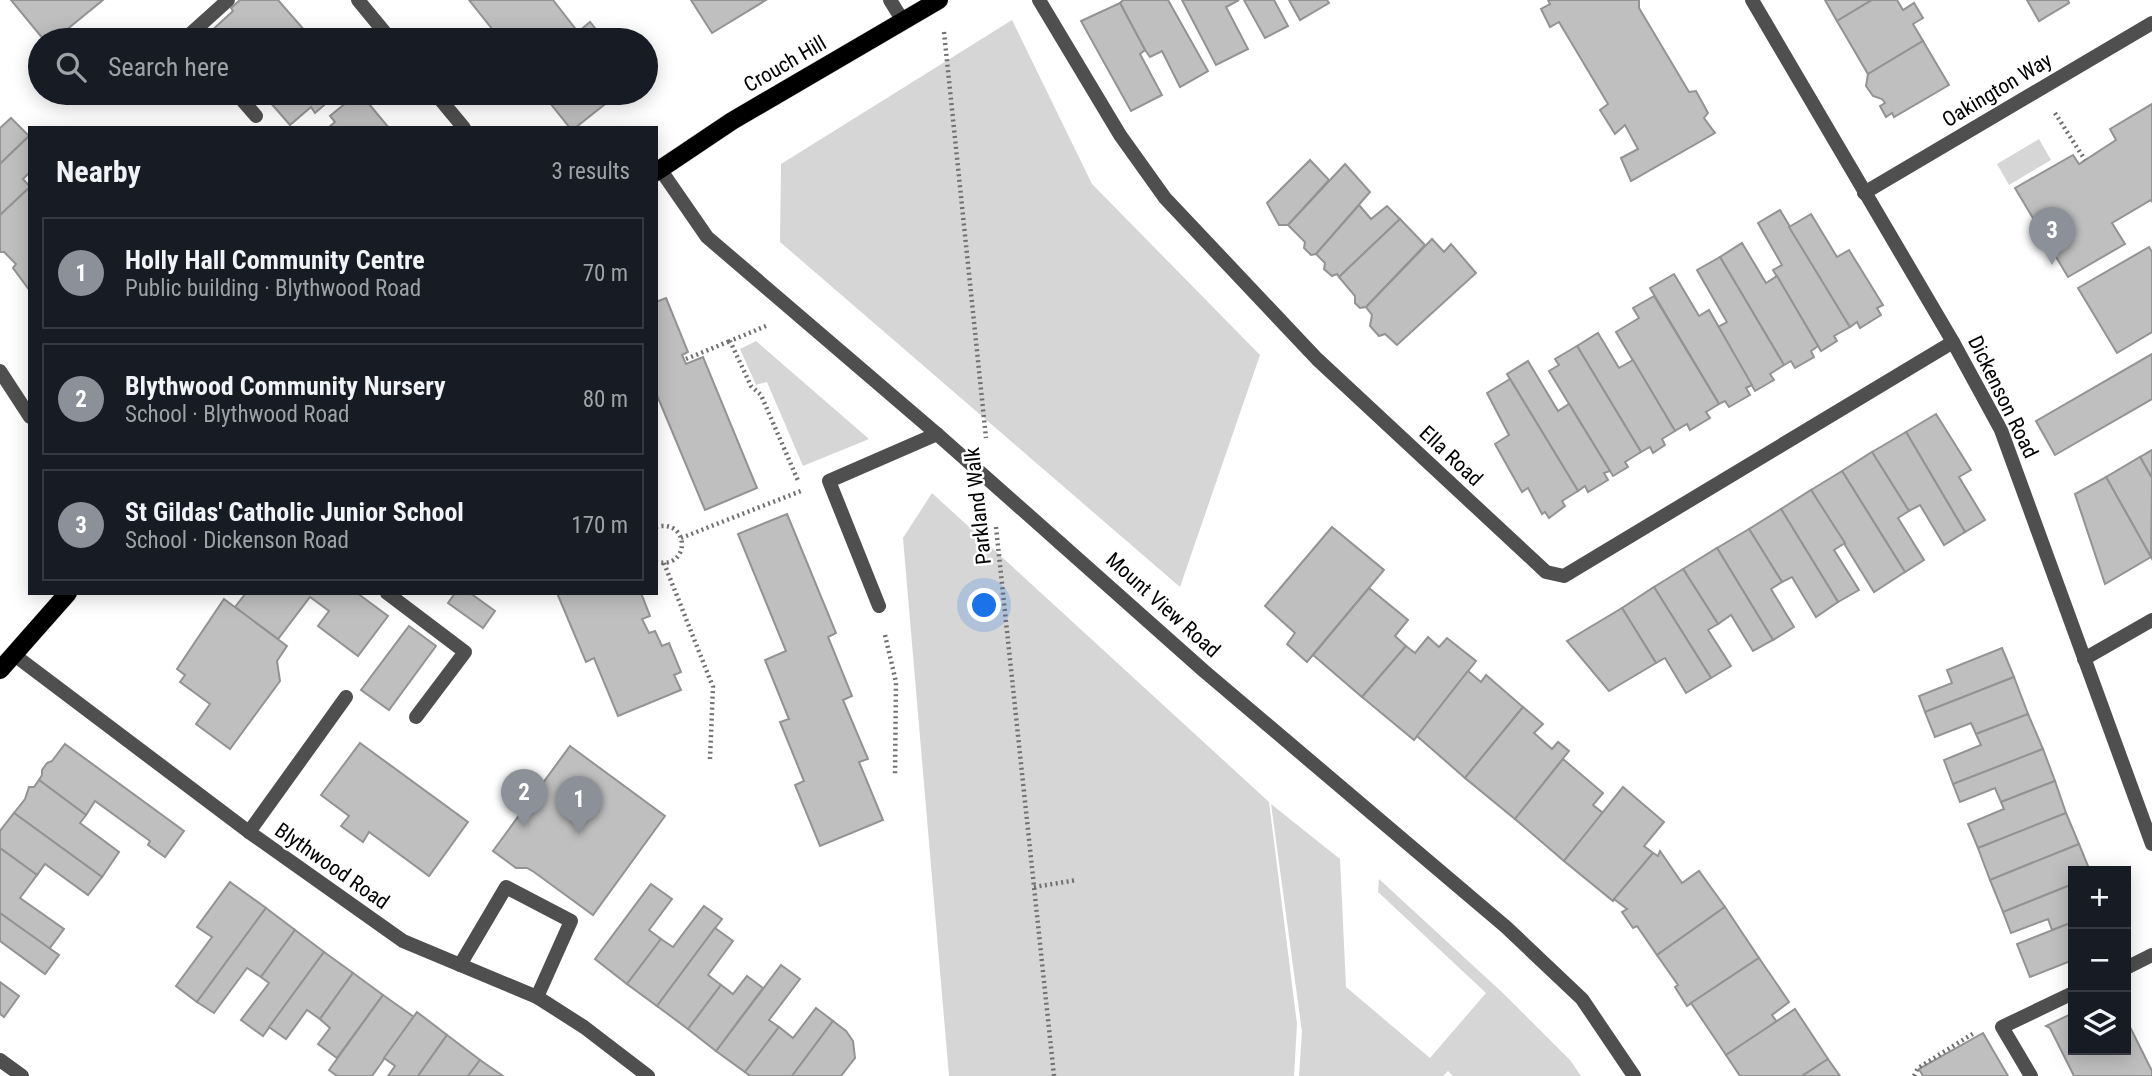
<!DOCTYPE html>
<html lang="en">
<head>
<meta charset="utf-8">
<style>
  body { margin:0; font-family:"Roboto Condensed",sans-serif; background:#20242c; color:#f1f3f6 }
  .controls { position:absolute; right:21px; bottom:21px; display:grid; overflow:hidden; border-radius:0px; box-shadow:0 4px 18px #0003 }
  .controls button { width:63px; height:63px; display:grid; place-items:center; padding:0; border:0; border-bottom:2px solid #363941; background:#171b24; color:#f1f3f6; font:35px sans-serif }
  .you { position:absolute; left:985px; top:606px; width:24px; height:24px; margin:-18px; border:5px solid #fff; border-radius:50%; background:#1a73e8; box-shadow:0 0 0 10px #1a73e833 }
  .badge { display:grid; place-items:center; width:46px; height:46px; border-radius:50%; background:#8c9099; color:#fff; font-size:23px; font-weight:700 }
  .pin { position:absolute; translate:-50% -58px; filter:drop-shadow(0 2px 4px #0008) }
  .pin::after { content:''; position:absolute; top:37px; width:24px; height:21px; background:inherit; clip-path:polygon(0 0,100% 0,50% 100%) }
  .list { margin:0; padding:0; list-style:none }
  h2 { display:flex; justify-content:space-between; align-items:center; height:91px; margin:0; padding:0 28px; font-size:30px }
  h2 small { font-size:23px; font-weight:400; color:#9ea1a6 }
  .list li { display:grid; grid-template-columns:46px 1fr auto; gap:21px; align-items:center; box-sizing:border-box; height:112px; margin:0 14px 14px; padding:0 14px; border:2px solid #363941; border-radius:0px }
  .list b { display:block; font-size:26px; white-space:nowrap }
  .list p { margin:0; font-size:23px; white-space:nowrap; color:#9ea1a6 }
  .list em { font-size:23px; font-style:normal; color:#9ea1a6 }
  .icon { flex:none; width:38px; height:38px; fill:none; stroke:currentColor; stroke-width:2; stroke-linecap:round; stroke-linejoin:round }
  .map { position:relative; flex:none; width:2152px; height:1076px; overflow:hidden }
  .search { position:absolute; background:#171b24; box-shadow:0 4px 18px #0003; left:28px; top:28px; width:630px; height:77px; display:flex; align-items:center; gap:18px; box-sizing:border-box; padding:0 24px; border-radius:38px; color:#9ea1a6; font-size:26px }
  .panel { position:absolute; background:#171b24; box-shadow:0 4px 18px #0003; left:28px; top:126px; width:630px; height:469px; border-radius:0px }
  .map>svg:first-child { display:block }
</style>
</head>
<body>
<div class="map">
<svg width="2152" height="1076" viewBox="0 0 2152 1076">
  <rect width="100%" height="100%" fill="#fff"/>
  <g fill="#d6d6d6">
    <path d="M1012 20 1092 184 1260 355 1180 587 780 242 781 164Z"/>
    <path d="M2039 139 2051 160 2009 185 1997 164Z"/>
    <path d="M756 341 869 439 803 466 767 382 756 385 740 349Z"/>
    <path d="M932 493 1269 802 1297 1024 1294 1076H949L903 538Z"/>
    <path d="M1271 804 1340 859 1346 987 1430 1058 1486 993 1378 892 1379 879 1505 995 1570 1060 1581 1076H1453L1448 1071 1443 1076H1299L1302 1032Z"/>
  </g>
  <g fill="#bfbfbf" stroke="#939393" stroke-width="2">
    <path d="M11 0H103L54 40H44Z"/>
    <path d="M240 0H278L313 40H217L210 32 233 11 231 8Z"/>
    <path d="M469 0H553L578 32 590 22 602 37 597 40H501Z"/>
    <path d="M691 0H766L712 33Z"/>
    <path d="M1123 0H1168L1208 71 1180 87 1162 51 1150 57 1145 50 1120 3Z"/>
    <path d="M1182 0H1239L1226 7 1248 49 1216 65Z"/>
    <path d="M1244 0H1274L1288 26 1265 38Z"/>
    <path d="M1289 0H1327L1329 3 1300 20Z"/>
    <path d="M1548 0H1639V8L1689 92 1696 91 1708 113 1704 118 1715 133 1631 181 1621 158 1638 149 1625 125 1615 134 1600 110 1608 104 1559 22 1550 27 1541 9 1550 4Z"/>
    <path d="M1825 0H1872L1837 21Z"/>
    <path d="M1872 0H1897L1903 10 1914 3 1923 18 1913 24 1923 41 1868 74 1837 21Z"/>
    <path d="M2027 0H2068L2069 3 2039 21Z"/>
    <path d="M1120 3 1145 50 1140 54 1162 95 1131 111 1081 21Z"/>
    <path d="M1923 41 1949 85 1894 117 1892 113 1886 117 1880 106 1885 103 1882 99 1873 96 1866 86 1868 74Z"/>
    <path d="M262 93H338L315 113 311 107 290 125Z"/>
    <path d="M358 93H360L389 128H328L335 122 330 116Z"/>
    <path d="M542 93H619L575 128H570Z"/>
    <path d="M2152 104V202L2151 200 2112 223 2125 244 2068 277 2015 188 2073 155 2079 164 2116 140 2110 129Z"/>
    <path d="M11 118 29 136 0 164V128Z"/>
    <path d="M29 136 30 172 23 179 30 187 0 215V164Z"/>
    <path d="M1310 160 1329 180 1288 225H1279L1267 203Z"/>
    <path d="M1345 164 1370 192 1316 254 1311 255 1304 248 1305 242 1288 225Z"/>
    <path d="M30 187V291L13 268 16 264 4 252H0V215Z"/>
    <path d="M1359 205 1371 219 1387 206 1400 219 1339 277 1337 274 1332 276 1324 269 1325 263 1316 254Z"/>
    <path d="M1780 210 1850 327 1834 336 1837 341 1821 351 1773 270 1782 265 1758 223Z"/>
    <path d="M1811 214 1837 257 1849 250 1883 305 1877 308 1881 315 1860 328 1857 322 1850 327 1789 227Z"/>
    <path d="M1400 219 1425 245 1366 307 1360 308 1355 303V296L1339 277Z"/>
    <path d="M1432 239 1444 252 1451 244 1476 273 1397 345 1385 334 1379 336 1370 326 1372 315 1366 307Z"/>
    <path d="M1742 243 1766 283 1777 276 1818 346 1811 351 1814 357 1795 368 1791 361 1784 365 1720 257Z"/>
    <path d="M2149 247 2152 252V332L2117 353 2078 288Z"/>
    <path d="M1720 257 1784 365 1770 374 1774 380 1755 391 1718 327 1727 322 1697 270Z"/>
    <path d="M1674 274 1699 316 1709 310 1752 385 1746 388 1750 395 1729 407 1725 401 1719 404 1650 288Z"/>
    <path d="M1654 296 1719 404 1706 412 1710 418 1690 430 1687 424 1675 431 1616 332 1639 318 1633 308Z"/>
    <path d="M666 298 688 352 682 355 686 364 703 357 757 488 705 510 656 393V302Z"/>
    <path d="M1598 333 1619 368 1633 360 1675 431 1662 439 1665 445 1653 453 1650 447 1641 452 1577 346Z"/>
    <path d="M1577 346 1641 452 1625 462 1628 467 1613 476 1549 371 1559 365 1555 359Z"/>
    <path d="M2152 354V399L2055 455 2036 421Z"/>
    <path d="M1528 361 1558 411 1569 404 1610 471 1604 473 1608 480 1588 492 1585 486 1578 491 1507 374Z"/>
    <path d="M1510 379 1578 491 1562 501 1565 506 1549 518 1545 512 1542 514 1528 488 1522 492 1495 444 1509 435 1487 393Z"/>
    <path d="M1936 414 1971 470 1959 477 1985 520 1965 532 1906 432Z"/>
    <path d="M1906 432 1965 532 1944 545 1920 505 1909 511 1872 452Z"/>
    <path d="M2152 450V478L2140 457Z"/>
    <path d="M1872 452 1909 511 1898 518 1924 560 1905 572 1842 471Z"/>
    <path d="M2140 457 2152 478 2151 557 2106 477Z"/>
    <path d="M1842 471 1905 572 1874 592 1811 490Z"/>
    <path d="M2106 477 2151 557 2105 584 2075 494Z"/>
    <path d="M1811 490 1845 543 1834 550 1859 590 1838 602 1781 509Z"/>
    <path d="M1781 509 1838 602 1816 617 1792 577 1782 582 1749 529Z"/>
    <path d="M787 514 836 633 828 637 852 696 843 700 868 759 859 762 883 820 820 846 795 785 804 781 780 722 789 719 765 660 786 651 738 534Z"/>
    <path d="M1332 527 1384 570 1307 662 1287 644 1295 633 1265 606Z"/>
    <path d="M1749 529 1782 582 1771 589 1794 627 1773 640 1717 548Z"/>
    <path d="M1717 548 1773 640 1753 651 1731 615 1718 624 1683 569Z"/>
    <path d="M1683 569 1718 624 1708 630 1731 666 1711 678 1654 587Z"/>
    <path d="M1654 587 1711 678 1686 693 1665 658 1656 663 1622 608Z"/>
    <path d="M1369 588 1408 620 1395 636 1406 646 1362 697 1313 655Z"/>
    <path d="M246 593H357L388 616 358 656 318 626 329 611 310 597 278 639 235 607Z"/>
    <path d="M455 593H470L495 611 483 628 448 603Z"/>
    <path d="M557 593H641L650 616 642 619 649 633 655 631 662 646 669 643 681 672 674 675 681 690 618 716 594 658 586 662Z"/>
    <path d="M224 599 287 646 277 661 280 681 230 749 196 724 210 704 180 682 185 675 177 669Z"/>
    <path d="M1622 608 1656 663 1609 691 1567 641Z"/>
    <path d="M409 626 436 646 389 710 361 690Z"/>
    <path d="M1428 637 1439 647 1447 638 1476 661 1414 740 1362 697 1406 646 1415 653Z"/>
    <path d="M2002 648 2014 677 1925 712 1919 696 1952 683 1947 670Z"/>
    <path d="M1468 671 1481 682 1486 675 1523 707 1465 778 1417 736Z"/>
    <path d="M2014 677 2028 714 1976 734 1971 723 1935 737 1925 712Z"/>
    <path d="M1523 707 1543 724 1534 733 1552 749 1558 742 1569 751 1515 819 1465 778Z"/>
    <path d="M2028 714 2043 749 1953 784 1944 760 1981 745 1976 734Z"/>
    <path d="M360 743 468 822 429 876 369 832 363 842 341 826 349 816 321 795Z"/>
    <path d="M65 744 184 831 165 857 148 845 150 841 95 801 86 815 39 780 42 775V770L47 763 52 761Z"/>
    <path d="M570 746 665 816 593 915 534 872 527 868H516L493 851Z"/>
    <path d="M2043 749 2055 781 2001 802 1995 788 1960 802 1953 784Z"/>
    <path d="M1563 759 1603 793 1593 805 1603 813 1564 861 1515 819Z"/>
    <path d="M39 780 86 815 80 823 119 852 102 877 14 813 25 799 29 787H34Z"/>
    <path d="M2055 781 2066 813 1978 848 1968 824 2004 809 2001 802Z"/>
    <path d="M1623 787 1664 822 1644 846 1653 853 1613 901 1564 861Z"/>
    <path d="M14 813 102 877 88 895 45 864 37 875 0 848V831Z"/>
    <path d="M2066 813 2079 844 1990 880 1978 848Z"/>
    <path d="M2079 844 2090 871H2073V884L2003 912 1990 880Z"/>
    <path d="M0 848 37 875 20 898 64 929 49 949 0 913Z"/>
    <path d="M1660 851 1682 883 1699 871 1725 907 1657 955 1637 926 1633 928 1622 912 1627 909 1614 899 1653 853 1658 856Z"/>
    <path d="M230 882 266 908 197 1002 176 986 212 937 197 927Z"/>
    <path d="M651 884 672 899 649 930 661 939 627 984 595 959Z"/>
    <path d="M2073 884V922L2052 930 2048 919 2011 933 2003 912Z"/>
    <path d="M704 906 722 919 657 1006 627 984 661 939 673 947Z"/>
    <path d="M1725 907 1759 958 1687 1006 1675 987 1678 985 1657 955Z"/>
    <path d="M266 908 295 930 261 977 247 968 214 1013 197 1002Z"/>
    <path d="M0 913 59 955 45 974 0 941Z"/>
    <path d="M2073 922V960L2030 977 2017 944Z"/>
    <path d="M715 928 733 941 708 975 721 985 688 1029 657 1006Z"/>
    <path d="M295 930 324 952 263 1036 241 1020 269 983 261 977Z"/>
    <path d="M324 952 353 973 320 1019 307 1010 286 1039 269 1027Z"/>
    <path d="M1759 958 1789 1002 1772 1015 1777 1022 1726 1055 1691 1003Z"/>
    <path d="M781 965 800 979 769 1020 779 1027 745 1072 716 1051Z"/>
    <path d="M353 973 383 995 337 1058 318 1044 330 1028 320 1019Z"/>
    <path d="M747 976 763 988 716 1051 688 1029 721 985 733 994Z"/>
    <path d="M0 982 19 996 4 1017 0 1014Z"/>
    <path d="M383 995 414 1017 372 1076H337L329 1070Z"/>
    <path d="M816 1008 833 1021 792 1076H750L745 1072 779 1027 793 1038Z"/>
    <path d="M1795 1009 1828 1059 1802 1076H1740L1726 1055Z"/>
    <path d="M417 1012 447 1035 418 1076H388L395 1066 384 1058Z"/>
    <path d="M2073 1013V1050H2126V1019L2152 1071V1076H2074L2050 1028 2046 1026Z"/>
    <path d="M833 1021 846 1031 853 1041 855 1058 841 1076H792Z"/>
    <path d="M1983 1033 2008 1076H1923L1919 1069Z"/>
    <path d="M447 1035 480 1060 468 1076H418Z"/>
    <path d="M1828 1059 1840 1076H1802Z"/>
    <path d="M480 1060 503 1076H468Z"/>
  </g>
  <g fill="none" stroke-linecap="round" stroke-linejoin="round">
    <defs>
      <g id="primary">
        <path d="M656 172 732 121 939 0"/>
        <path d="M0 670 68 593"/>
      </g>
    </defs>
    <use href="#primary" stroke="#dbdbdb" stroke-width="19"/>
    <g stroke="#717171" stroke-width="4.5" stroke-dasharray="2 3.5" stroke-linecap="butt">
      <path d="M944 32 986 438"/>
      <path d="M2055 113 2085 160"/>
      <path d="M766 326 730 341 751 386 761 395 799 483"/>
      <path d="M686 359 730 341"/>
      <path d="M656 527C690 518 691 570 656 562"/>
      <path d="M996 527 1054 1076"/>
      <path d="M681 538 801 491"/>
      <path d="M664 563 713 687 710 759"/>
      <path d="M885 635 896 682 895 776"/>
      <path d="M1034 887 1077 880"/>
      <path d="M1914 1076 1918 1068 1974 1033"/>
    </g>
    <g stroke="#4f4f4f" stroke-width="14">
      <path d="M890 0 903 21"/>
      <path d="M190 40 187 37 228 0"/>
      <path d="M236 93 256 116"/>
      <path d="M387 593 465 652 416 717"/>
      <path d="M879 606 829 481 937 434"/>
      <path d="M249 832 346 697"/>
      <path d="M460 965 506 887 571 921 537 997"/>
      <path d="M2126 968 2152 955"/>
      <path d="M2031 1076 2002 1027 2073 993"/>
    </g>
    <g stroke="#4f4f4f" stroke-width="14">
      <path d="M358 0 391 40"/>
      <path d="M1039 0 1120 135 1165 198 1317 359 1546 572 1564 576 1953 342"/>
      <path d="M1752 0 1953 342 2001 430 2152 844"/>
      <path d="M435 93 464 128"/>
      <path d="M660 169 707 237 937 434"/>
      <path d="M1864 193 2152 23"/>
      <path d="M0 371 30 417"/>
      <path d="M1060 543 1204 671 1506 927 1582 999 1634 1076"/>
      <path d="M13 654 249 832 403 941 537 997 584 1027 648 1076"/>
      <path d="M2084 659 2152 620"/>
      <path d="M0 1060 22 1076"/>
    </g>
    <use href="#primary" stroke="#000" stroke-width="18"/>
    <path stroke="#4f4f4f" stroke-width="14" d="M937 434 1060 543"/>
  </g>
  <g text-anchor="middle" stroke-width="5" stroke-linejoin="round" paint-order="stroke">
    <g font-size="21" fill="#000" stroke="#fff">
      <text transform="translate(785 64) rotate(-30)" y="7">Crouch Hill</text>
      <text transform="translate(1997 90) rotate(-31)" y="7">Oakington Way</text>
      <text transform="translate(2003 397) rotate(64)" y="7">Dickenson Road</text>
      <text transform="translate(1451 456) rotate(43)" y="7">Ella Road</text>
      <text transform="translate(978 506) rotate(-96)" y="7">Parkland Walk</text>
      <text transform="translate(1163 605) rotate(42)" y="7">Mount View Road</text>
      <text transform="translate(332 866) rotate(35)" y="7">Blythwood Road</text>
    </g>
  </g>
</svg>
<div class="controls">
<button>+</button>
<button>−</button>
<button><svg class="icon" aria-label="layers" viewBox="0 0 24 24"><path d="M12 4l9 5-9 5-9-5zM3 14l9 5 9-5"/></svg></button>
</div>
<div class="you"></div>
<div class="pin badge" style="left:579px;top:834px">1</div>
<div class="pin badge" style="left:524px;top:827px">2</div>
<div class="pin badge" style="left:2052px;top:265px">3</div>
<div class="search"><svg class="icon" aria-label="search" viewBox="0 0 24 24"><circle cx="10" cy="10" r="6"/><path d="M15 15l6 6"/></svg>Search here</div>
<section class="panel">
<h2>Nearby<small>3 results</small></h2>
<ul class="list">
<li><span class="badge">1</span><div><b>Holly Hall Community Centre</b><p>Public building · Blythwood Road</p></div><em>70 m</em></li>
<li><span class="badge">2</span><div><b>Blythwood Community Nursery</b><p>School · Blythwood Road</p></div><em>80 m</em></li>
<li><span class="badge">3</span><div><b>St Gildas' Catholic Junior School</b><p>School · Dickenson Road</p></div><em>170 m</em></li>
</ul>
</section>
</div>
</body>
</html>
